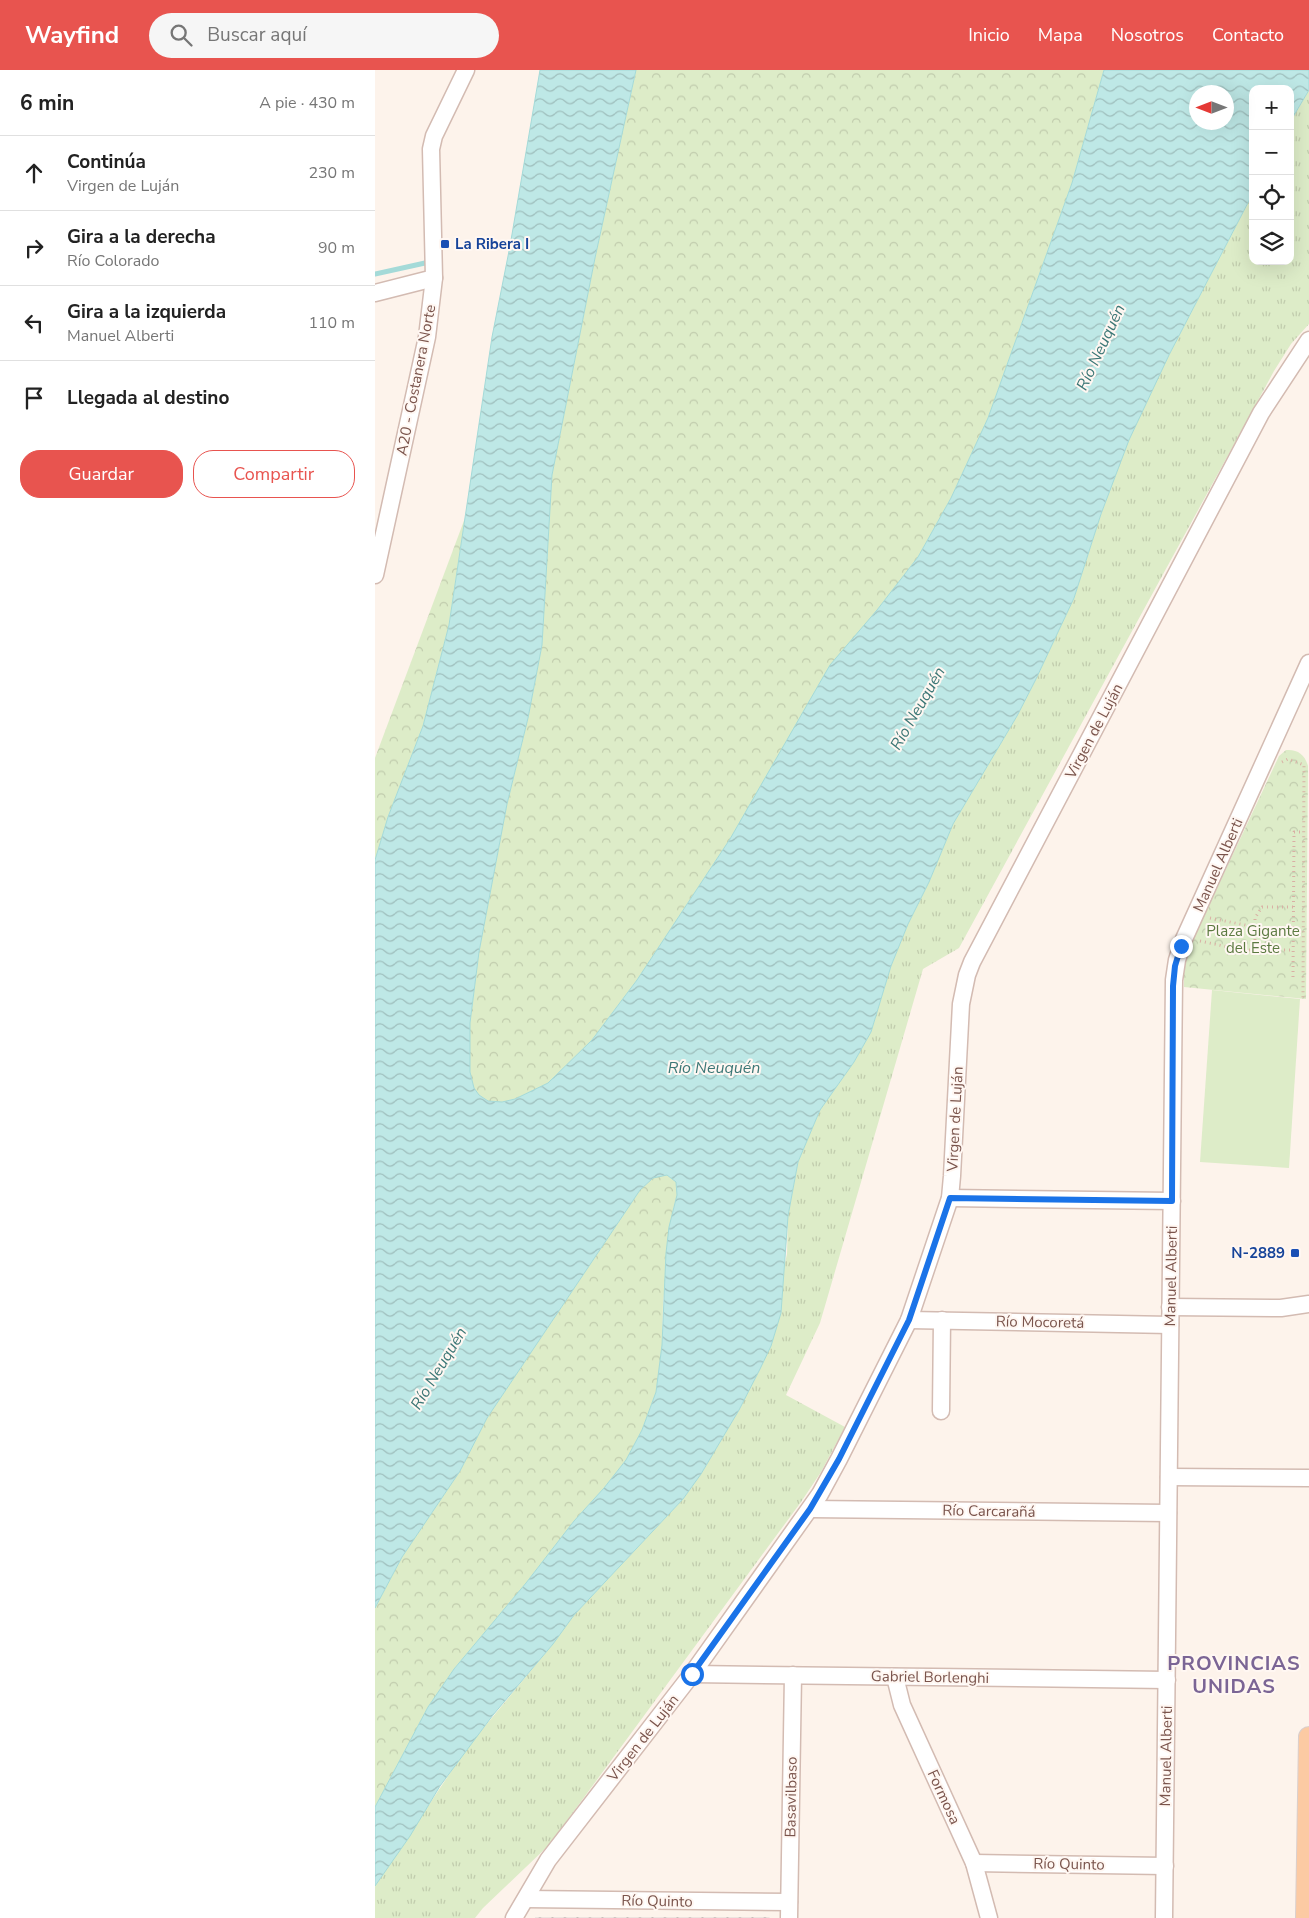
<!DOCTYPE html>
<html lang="es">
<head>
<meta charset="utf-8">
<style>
  body { margin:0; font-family:"Nunito Sans",sans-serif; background:#f6f6f6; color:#222 }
  .controls { position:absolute; right:15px; top:15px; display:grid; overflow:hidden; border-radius:10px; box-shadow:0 5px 20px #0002 }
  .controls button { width:45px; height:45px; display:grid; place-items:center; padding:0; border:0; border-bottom:1px solid #e0e0e0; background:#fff; color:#222; font:25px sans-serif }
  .compass { position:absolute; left:814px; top:15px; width:45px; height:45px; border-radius:50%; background:#fff; box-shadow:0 5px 20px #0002; rotate:270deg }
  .stop { position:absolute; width:15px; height:15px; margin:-11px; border:4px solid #1a73e8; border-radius:50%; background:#fff }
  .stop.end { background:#1a73e8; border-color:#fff; box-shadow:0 1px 5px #0008 }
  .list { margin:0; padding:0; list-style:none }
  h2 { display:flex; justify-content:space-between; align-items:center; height:65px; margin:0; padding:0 20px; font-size:21px }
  h2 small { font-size:16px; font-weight:400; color:#767676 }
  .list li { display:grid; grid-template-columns:32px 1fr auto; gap:15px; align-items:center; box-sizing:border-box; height:75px; padding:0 20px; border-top:1px solid #e0e0e0 }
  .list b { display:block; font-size:19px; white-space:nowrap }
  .list p { margin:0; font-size:16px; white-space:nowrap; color:#767676 }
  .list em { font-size:16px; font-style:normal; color:#767676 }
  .actions { display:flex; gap:10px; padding:15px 20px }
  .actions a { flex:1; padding:11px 0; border:1px solid #e8544f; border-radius:20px; text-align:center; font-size:18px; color:#e8544f }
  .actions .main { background:#e8544f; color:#fff }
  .icon { flex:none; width:28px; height:28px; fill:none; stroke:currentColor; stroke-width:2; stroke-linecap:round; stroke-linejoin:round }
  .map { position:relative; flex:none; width:934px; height:1848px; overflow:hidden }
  header { display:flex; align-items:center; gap:30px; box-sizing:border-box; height:70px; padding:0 25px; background:#e8544f; color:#fff }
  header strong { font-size:24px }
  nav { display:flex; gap:28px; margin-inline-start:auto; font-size:18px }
  .search { width:350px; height:45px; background:#f6f6f6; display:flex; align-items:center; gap:12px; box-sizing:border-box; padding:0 18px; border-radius:28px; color:#767676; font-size:19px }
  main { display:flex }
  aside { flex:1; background:#fff }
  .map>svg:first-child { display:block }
</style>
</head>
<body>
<header>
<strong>Wayfind</strong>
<div class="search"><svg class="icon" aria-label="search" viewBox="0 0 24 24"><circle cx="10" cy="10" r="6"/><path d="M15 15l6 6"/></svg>Buscar aquí</div>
<nav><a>Inicio</a><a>Mapa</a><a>Nosotros</a><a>Contacto</a></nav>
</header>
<main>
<aside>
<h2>6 min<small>A pie · 430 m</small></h2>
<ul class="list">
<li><svg class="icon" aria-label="ahead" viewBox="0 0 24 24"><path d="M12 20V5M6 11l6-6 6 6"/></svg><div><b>Continúa</b><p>Virgen de Luján</p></div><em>230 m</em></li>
<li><svg class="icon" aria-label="right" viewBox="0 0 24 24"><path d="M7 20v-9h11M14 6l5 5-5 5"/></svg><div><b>Gira a la derecha</b><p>Río Colorado</p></div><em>90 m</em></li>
<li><svg class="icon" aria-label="left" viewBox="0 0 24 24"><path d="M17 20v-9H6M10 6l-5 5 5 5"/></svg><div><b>Gira a la izquierda</b><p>Manuel Alberti</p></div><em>110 m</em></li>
<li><svg class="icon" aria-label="arrive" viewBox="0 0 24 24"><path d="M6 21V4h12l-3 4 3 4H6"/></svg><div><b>Llegada al destino</b></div></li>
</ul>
<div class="actions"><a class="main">Guardar</a><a>Compartir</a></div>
</aside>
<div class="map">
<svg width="934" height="1848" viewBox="0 0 934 1848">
  <defs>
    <pattern id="industrial-furrows" width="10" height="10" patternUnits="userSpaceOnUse" patternTransform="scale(1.25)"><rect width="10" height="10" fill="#ede4e0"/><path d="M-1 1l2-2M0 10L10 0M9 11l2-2" fill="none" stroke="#c5bbb8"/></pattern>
    <pattern id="grass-tufts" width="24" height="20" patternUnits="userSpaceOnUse" patternTransform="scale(1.25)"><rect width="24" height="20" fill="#ddecc8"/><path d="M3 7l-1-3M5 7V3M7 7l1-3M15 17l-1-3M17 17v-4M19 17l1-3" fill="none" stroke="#c1ccad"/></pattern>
    <pattern id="forest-crowns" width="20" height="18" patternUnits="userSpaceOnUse" patternTransform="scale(1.25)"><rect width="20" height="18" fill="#ddecc8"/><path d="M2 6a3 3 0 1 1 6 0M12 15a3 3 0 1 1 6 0" fill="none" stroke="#c1ccad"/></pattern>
    <pattern id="water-waves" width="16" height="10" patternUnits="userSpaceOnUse" patternTransform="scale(1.25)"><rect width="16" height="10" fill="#bee8e6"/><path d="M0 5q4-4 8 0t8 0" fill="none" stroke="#9fbfbd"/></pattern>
  </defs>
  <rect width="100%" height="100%" fill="#fdf3eb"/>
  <path fill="url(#industrial-furrows)" d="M160 1847H394L395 1848H160Z"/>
  <path fill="url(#grass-tufts)" d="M934 20V254L916 274 899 301 584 878 548 899 445 1253 411 1325 470 1357 446 1402 426 1432 174 1775 108 1838 100 1848H0V1816L91 1679 178 1574 199 1545 308 1429 326 1404 364 1340 385 1299 412 1184 413 1146 423 1092 433 1068 445 1040 479 992 496 962 516 896 533 854 554 812 578 754 642 646 660 611 699 528 726 444 753 370 794 285 878 123V191H915V52Z"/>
  <g fill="url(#forest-crowns)">
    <path d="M261 0H729L697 113 613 348 576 428 543 487 502 540 404 686 355 769 262 910 217 970 173 1013 140 1029 127 1032 113 1031 104 1025 99 1018 95 1002V953L104 882 132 734 153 648 167 575 177 405 220 188Z"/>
    <path d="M90 448 74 555 48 656 13 747 0 790V688Z"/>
    <path d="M911 680C923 679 930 685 933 696L931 929 809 917V892L812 882 904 686Z"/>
    <path d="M285 1105H292L301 1112 302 1125 298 1140 288 1233 287 1275 281 1322 267 1360 251 1390 229 1418 199 1451 151 1513 79 1599 53 1637 0 1737V1538L27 1487 85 1401 112 1348 265 1120 278 1108Z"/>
  </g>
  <path fill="#ddecc8" d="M837 920 925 929 914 1098 825 1092Z"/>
  <path fill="url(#water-waves)" stroke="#a4dad8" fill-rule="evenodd" d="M165 0H261L220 188 177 405 167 575 153 648 132 734 104 882 95 953V1002L99 1018 104 1025 113 1031 127 1032 140 1029 173 1013 217 970 262 910 355 769 455 595 502 540 543 487 576 428 613 348 697 113 729 0H934V20L915 52V19H878V123L794 285 754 370 726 444 699 528 660 611 642 646 578 754 554 812 533 854 516 896 496 962 479 992 445 1040 423 1092 413 1146 406 1243 396 1276 385 1299 364 1340 326 1404 308 1429 199 1545 178 1574 118 1645 65 1716 35 1766 0 1816V1737L53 1637 79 1599 151 1513 199 1451 229 1418 251 1390 267 1360 281 1322 287 1275 291 1183 294 1157 302 1125 301 1112 292 1105 278 1108 265 1120 112 1348 85 1401 27 1487 0 1538V790L13 747 48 656 74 555 117 267 135 176ZM822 22H852V52H822Z"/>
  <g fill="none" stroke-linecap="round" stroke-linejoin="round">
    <path stroke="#a4dad8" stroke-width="5" d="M0 204 50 193"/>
    <defs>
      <g id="minor">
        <path d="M0 223 59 208"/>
        <path d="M0 505 52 267 59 208 56 79 59 66 91 0"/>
        <path d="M575 1128 797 1131"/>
        <path d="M795 1237 906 1238 934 1234"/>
        <path d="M534 1250 795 1255"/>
        <path d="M566 1341 567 1250"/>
        <path d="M794 1407 934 1408"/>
        <path d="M435 1439 793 1443"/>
        <path d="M317 1604 792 1610"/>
        <path d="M520 1607 527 1635 599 1793 614 1848"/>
        <path d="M599 1793 790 1796"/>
        <path d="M151 1829 414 1832"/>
        <path d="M139 1848 173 1790 317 1604 445 1424 464 1389 534 1250 575 1128 577 1106 586 934 592 905 597 892 886 343 934 270"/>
        <path d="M414 1848 418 1605"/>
        <path d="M789 1848 799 910 802 890 809 869 934 593"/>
      </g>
      <path id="major" d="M931 1848 934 1667"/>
    </defs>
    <use href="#minor" stroke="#d3bbb2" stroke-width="19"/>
    <use href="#major" stroke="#dacfcd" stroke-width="22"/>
    <g stroke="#d9afa4" stroke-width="3" stroke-dasharray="1 4" stroke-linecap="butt">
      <path d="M907 692 913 689 929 695 928 929"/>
      <path d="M835 848 880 857"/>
      <path d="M825 871 867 880H918"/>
      <path d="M880 880V848L887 837H918"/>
      <path d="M918 907 919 762H928"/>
    </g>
    <use href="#minor" stroke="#fff" stroke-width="16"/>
    <use href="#major" stroke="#fccaa3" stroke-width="20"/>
  </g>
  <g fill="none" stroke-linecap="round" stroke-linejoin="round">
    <path stroke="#1a73e8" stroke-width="6" d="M317 1604 435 1439 464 1389 534 1250 575 1128 797 1131 798 916 800 896 806 876"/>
  </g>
  <g fill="#1a4fb4" stroke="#fff7f2" stroke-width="2">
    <rect x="65" y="169" width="10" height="10" rx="2.5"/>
    <rect x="915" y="1178" width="10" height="10" rx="2.5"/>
  </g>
  <g text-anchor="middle" stroke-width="4" stroke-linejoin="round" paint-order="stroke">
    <g font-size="15" font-weight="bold" fill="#164399" stroke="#fff7f2" text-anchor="start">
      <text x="80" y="179">La Ribera I</text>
      <text x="910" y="1188" text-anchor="end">N-2889</text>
    </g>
    <g font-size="15" fill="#7a544c" stroke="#fff7f2">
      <text transform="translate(41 310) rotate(-79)" y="5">A20 - Costanera Norte</text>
      <text transform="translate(719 661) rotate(-62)" y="5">Virgen de Luján</text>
      <text transform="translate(843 795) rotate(-66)" y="5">Manuel Alberti</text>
      <text transform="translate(580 1049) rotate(-87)" y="5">Virgen de Luján</text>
      <text transform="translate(796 1206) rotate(-89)" y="5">Manuel Alberti</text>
      <text transform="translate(665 1252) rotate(1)" y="5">Río Mocoretá</text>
      <text transform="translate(614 1441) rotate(1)" y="5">Río Carcarañá</text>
      <text transform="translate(555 1607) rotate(1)" y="5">Gabriel Borlenghi</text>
      <text transform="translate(268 1668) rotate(-52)" y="5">Virgen de Luján</text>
      <text transform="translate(791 1686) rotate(-89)" y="5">Manuel Alberti</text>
      <text transform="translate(416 1727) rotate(-89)" y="5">Basavilbaso</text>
      <text transform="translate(569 1727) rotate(65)" y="5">Formosa</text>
      <text transform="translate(694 1794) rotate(1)" y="5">Río Quinto</text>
      <text transform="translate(282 1831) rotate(1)" y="5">Río Quinto</text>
    </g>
    <g font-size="15" fill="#5c7a41" stroke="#fff7f2">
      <text x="878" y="866">Plaza Gigante<tspan x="878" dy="17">del Este</tspan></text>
    </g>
    <g font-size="16" font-style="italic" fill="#3c7776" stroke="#fff7f2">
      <text transform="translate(725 277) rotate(-65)" y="6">Río Neuquén</text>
      <text transform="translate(542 638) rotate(-60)" y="6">Río Neuquén</text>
      <text x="339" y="1003">Río Neuquén</text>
      <text transform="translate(63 1298) rotate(-59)" y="6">Río Neuquén</text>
    </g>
    <g font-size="20" font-weight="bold" letter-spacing="1" fill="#7b6595" stroke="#fff7f2">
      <text x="859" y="1600">PROVINCIAS<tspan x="859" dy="23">UNIDAS</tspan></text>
    </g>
  </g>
</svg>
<div class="controls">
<button>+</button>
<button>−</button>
<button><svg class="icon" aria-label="locate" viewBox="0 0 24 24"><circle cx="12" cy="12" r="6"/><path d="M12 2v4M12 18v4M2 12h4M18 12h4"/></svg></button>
<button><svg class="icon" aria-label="layers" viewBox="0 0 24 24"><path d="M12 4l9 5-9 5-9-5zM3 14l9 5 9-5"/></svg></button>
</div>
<svg class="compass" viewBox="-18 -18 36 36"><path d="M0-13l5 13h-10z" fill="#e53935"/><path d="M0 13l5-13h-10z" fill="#767676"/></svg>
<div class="stop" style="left:317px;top:1604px"></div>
<div class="stop end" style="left:806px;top:876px"></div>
</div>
</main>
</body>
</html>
